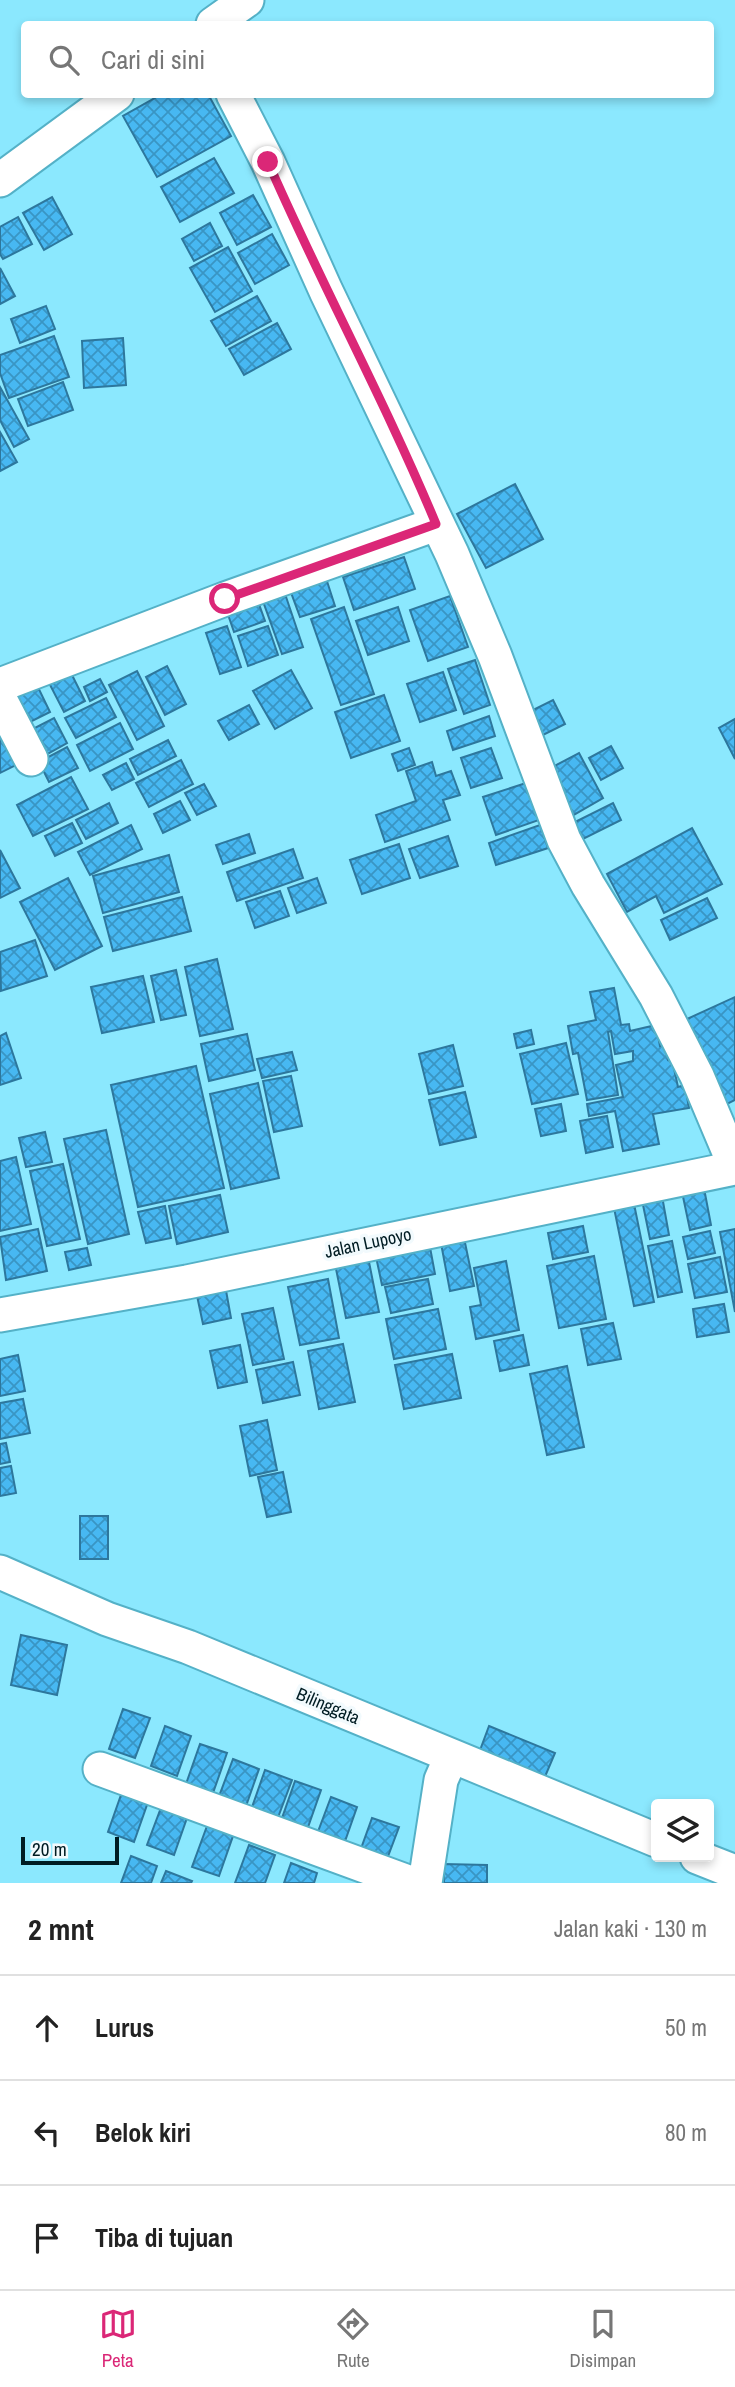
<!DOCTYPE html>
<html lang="id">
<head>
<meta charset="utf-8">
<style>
  body { margin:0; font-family:"Archivo Narrow",sans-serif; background:#f2f2f2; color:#222 }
  .controls { position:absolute; right:21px; bottom:21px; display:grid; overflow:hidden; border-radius:7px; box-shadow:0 4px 10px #0003 }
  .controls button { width:63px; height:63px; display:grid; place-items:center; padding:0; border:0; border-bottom:2px solid #e0e0e0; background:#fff; color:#222; font:35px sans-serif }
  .scale { position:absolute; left:21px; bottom:18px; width:98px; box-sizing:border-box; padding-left:7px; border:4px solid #001c23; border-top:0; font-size:19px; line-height:24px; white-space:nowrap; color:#001c23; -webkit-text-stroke:5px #f2fafd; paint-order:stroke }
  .stop { position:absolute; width:21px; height:21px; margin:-16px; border:5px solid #db2777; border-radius:50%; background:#fff }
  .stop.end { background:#db2777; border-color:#fff; box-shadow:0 2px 7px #0008 }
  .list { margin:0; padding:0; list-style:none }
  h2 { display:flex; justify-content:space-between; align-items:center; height:91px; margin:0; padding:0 28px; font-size:30px }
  h2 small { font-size:23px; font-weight:400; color:#767676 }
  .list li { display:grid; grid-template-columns:46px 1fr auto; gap:21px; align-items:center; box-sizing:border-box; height:105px; padding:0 28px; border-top:2px solid #e0e0e0 }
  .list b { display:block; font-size:26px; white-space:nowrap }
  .list em { font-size:23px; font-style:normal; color:#767676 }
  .icon { flex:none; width:38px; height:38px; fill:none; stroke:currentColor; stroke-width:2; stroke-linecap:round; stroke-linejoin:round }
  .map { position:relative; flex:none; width:735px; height:1883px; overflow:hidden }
  .search { position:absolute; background:#fff; box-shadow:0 4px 10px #0003; left:21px; right:21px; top:21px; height:77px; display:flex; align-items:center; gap:18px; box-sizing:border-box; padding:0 24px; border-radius:7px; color:#767676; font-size:26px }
  .sheet { height:406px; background:#fff }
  nav { display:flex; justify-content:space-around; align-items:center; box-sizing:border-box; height:98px; border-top:2px solid #e0e0e0; background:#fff; font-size:19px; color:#767676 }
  nav a { display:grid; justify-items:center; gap:4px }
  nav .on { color:#db2777 }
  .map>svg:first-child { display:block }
</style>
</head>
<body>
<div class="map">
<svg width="735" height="1883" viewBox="0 0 735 1883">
  <defs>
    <pattern id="building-cross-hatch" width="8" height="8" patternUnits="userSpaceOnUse" patternTransform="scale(1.75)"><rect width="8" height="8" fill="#47b8f2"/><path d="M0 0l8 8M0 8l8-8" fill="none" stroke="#3995c4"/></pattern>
  </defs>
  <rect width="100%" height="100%" fill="#8be8fe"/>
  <g fill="url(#building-cross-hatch)" stroke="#2d779d" stroke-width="2">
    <path d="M162 94H208L231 136 157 177 123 116Z"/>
    <path d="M214 158 234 193 180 222 161 187Z"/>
    <path d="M253 195 271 227 237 245 220 213Z"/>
    <path d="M52 197 72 234 44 250 23 213Z"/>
    <path d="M18 217 32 244 3 259 0 254V227Z"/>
    <path d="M210 223 222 246 194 261 182 239Z"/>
    <path d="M272 234 289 265 255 284 238 253Z"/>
    <path d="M228 247 252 291 215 312 190 268Z"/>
    <path d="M0 268 15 296 0 304Z"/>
    <path d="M257 296 271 321 226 346 211 321Z"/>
    <path d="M46 306 55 329 20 343 11 319Z"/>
    <path d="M277 323 291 349 244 375 229 349Z"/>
    <path d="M54 336 69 377 9 398 0 373V355Z"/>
    <path d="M123 338 126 385 84 388 82 341Z"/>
    <path d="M63 382 73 410 28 426 18 399Z"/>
    <path d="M0 387 29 439 14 447 0 420Z"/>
    <path d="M0 432 17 462 0 471Z"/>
    <path d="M515 484 543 539 486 568 457 514Z"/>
    <path d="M404 557 415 589 354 610 343 577Z"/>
    <path d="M325 575 335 606 300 617 289 587Z"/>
    <path d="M282 585 303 647 282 654 260 593Z"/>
    <path d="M255 593 265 621 234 632 224 603Z"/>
    <path d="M450 596 468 647 428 661 410 610Z"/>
    <path d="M344 607 374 694 341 705 311 619Z"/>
    <path d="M398 607 409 641 368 655 356 621Z"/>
    <path d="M227 626 241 667 220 674 206 633Z"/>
    <path d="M268 626 278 655 248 666 238 636Z"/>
    <path d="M475 660 490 705 464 714 448 669Z"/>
    <path d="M167 666 186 704 165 715 146 677Z"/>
    <path d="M291 670 312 708 275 729 253 691Z"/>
    <path d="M70 671 85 701 64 712 48 681Z"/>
    <path d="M137 671 164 726 137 740 109 685Z"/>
    <path d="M443 672 456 710 420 722 407 684Z"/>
    <path d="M34 679 50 712 18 728 1 696Z"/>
    <path d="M100 679 107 692 90 701 84 687Z"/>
    <path d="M384 695 400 741 351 758 335 712Z"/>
    <path d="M106 698 116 717 76 738 65 718Z"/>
    <path d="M553 700 565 724 535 739 523 715Z"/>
    <path d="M0 703 28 759 0 773Z"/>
    <path d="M249 705 259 724 229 740 218 721Z"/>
    <path d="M489 716 495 736 453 750 447 731Z"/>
    <path d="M54 718 67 743 40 758 27 732Z"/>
    <path d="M735 719V759L719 728Z"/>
    <path d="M120 723 133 749 90 771 77 745Z"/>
    <path d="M168 740 176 756 138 775 130 759Z"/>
    <path d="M611 746 623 768 601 780 589 758Z"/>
    <path d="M67 747 78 768 49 782 39 762Z"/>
    <path d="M409 748 415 765 398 771 392 754Z"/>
    <path d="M491 748 502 778 471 788 461 758Z"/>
    <path d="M579 753 603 798 570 817 545 771Z"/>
    <path d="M181 760 193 784 149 807 136 783Z"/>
    <path d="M432 762 436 776 451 771 460 795 443 800 450 820 385 842 376 815 416 801 406 771Z"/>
    <path d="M126 763 134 779 112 790 103 775Z"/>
    <path d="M71 777 88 809 33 836 17 805Z"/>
    <path d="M526 783 539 820 496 835 483 797Z"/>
    <path d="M204 784 216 806 197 815 185 793Z"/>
    <path d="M180 801 190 820 163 833 154 814Z"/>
    <path d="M109 803 118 823 86 839 76 820Z"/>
    <path d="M613 803 621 820 579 841 571 824Z"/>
    <path d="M72 823 82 843 55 856 45 836Z"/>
    <path d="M131 825 142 849 90 875 78 852Z"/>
    <path d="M540 825 548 848 496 865 489 843Z"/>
    <path d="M692 828 722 884 664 913 656 896 627 912 607 874Z"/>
    <path d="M249 834 255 853 223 864 216 845Z"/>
    <path d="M448 836 458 866 420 878 409 849Z"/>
    <path d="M399 844 410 878 362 894 350 860Z"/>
    <path d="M293 849 303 878 237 901 227 872Z"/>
    <path d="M0 850 20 888 0 898Z"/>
    <path d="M169 855 179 892 103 913 93 876Z"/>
    <path d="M68 878 102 946 55 970 20 902Z"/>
    <path d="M317 878 326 903 297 913 288 888Z"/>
    <path d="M280 891 289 916 255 928 246 902Z"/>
    <path d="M182 897 191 931 113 951 104 917Z"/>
    <path d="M707 898 717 918 670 940 661 920Z"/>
    <path d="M35 940 47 976 1 991 0 952Z"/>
    <path d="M217 959 233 1029 200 1036 185 967Z"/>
    <path d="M176 970 186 1015 161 1020 151 976Z"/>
    <path d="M143 976 154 1022 102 1033 91 987Z"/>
    <path d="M614 988 621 1025 629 1024 630 1031 656 1025 660 1046 666 1045 668 1060 672 1059 678 1087 685 1085 689 1108 653 1114 659 1144 623 1151 615 1111 589 1116 587 1104 623 1097 616 1065 633 1061V1051L615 1054 611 1031 608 1032 618 1095 587 1100 578 1053 573 1054 568 1026 596 1020 590 992Z"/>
    <path d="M735 997V1100L727 1104 687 1019Z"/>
    <path d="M531 1030 534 1044 517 1048 514 1034Z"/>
    <path d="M6 1033 21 1078 0 1085V1036Z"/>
    <path d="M247 1034 255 1070 209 1081 201 1044Z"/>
    <path d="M566 1043 578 1094 532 1104 520 1054Z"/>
    <path d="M453 1045 463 1086 429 1094 419 1054Z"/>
    <path d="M292 1052 297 1070 262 1078 257 1059Z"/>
    <path d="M196 1066 224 1188 138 1207 111 1085Z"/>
    <path d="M291 1076 302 1126 274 1132 263 1081Z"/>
    <path d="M258 1083 279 1178 231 1189 210 1094Z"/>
    <path d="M465 1092 476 1137 440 1145 429 1100Z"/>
    <path d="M561 1104 566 1131 541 1136 535 1109Z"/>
    <path d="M607 1116 613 1147 586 1153 580 1121Z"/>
    <path d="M106 1130 129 1234 88 1244 64 1139Z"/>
    <path d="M45 1132 52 1162 26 1167 19 1138Z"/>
    <path d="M16 1157 31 1224 0 1231V1161Z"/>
    <path d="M63 1164 80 1239 47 1246 30 1171Z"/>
    <path d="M703 1183 711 1225 690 1230 681 1187Z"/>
    <path d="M220 1195 228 1232 177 1244 169 1206Z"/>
    <path d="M662 1196 669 1235 650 1239 642 1200Z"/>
    <path d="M633 1199 654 1302 634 1306 613 1203Z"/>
    <path d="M165 1206 171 1238 146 1243 138 1212Z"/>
    <path d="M583 1226 588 1252 553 1259 548 1233Z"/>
    <path d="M38 1229 47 1271 6 1280 0 1237Z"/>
    <path d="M735 1229V1312L720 1232Z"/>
    <path d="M710 1231 715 1253 688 1259 683 1237Z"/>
    <path d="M463 1233 474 1286 450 1291 440 1238Z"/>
    <path d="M672 1241 682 1292 658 1297 648 1246Z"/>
    <path d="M429 1242 435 1274 382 1285 375 1252Z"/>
    <path d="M87 1248 91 1265 69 1270 65 1252Z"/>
    <path d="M367 1252 379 1312 346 1318 334 1259Z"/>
    <path d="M594 1256 606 1319 559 1328 547 1266Z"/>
    <path d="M720 1257 727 1292 695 1298 688 1264Z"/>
    <path d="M506 1261 519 1330 476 1339 470 1307 481 1305 474 1268Z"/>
    <path d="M328 1279 339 1338 300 1345 288 1287Z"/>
    <path d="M428 1279 433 1304 391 1313 385 1287Z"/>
    <path d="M225 1285 231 1318 203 1324 196 1291Z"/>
    <path d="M724 1304 729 1332 697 1337 693 1309Z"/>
    <path d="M273 1308 284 1359 253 1365 242 1314Z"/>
    <path d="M438 1309 446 1349 394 1359 386 1319Z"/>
    <path d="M613 1323 621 1359 588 1365 581 1329Z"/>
    <path d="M523 1335 529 1365 500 1371 494 1341Z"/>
    <path d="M343 1344 355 1402 319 1409 308 1351Z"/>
    <path d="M240 1345 247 1382 218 1388 210 1351Z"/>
    <path d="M452 1354 461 1398 404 1409 395 1365Z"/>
    <path d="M18 1355 25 1391 0 1396V1359Z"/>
    <path d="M293 1362 300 1395 263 1403 256 1370Z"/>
    <path d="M567 1366 584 1447 547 1455 530 1374Z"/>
    <path d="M23 1399 30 1433 0 1439V1403Z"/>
    <path d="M267 1420 277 1470 250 1476 240 1426Z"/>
    <path d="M6 1443 10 1462 0 1464V1444Z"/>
    <path d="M11 1466 16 1493 0 1496V1468Z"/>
    <path d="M283 1472 291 1512 267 1517 258 1477Z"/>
    <rect x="80" y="1516" width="28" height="43"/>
    <path d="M21 1635 67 1645 57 1695 11 1685Z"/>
    <path d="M123 1709 150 1718 135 1758 109 1749Z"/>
    <path d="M165 1726 191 1736 177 1776 151 1766Z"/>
    <path d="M489 1726 555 1753 544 1779 479 1753Z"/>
    <path d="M200 1744 227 1753 213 1793 186 1784Z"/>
    <path d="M233 1759 259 1769 245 1809 218 1799Z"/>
    <path d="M265 1770 292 1780 277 1820 251 1810Z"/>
    <path d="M295 1781 321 1790 307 1830 281 1821Z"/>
    <path d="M122 1792 148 1802 134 1842 108 1832Z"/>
    <path d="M331 1797 357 1807 343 1847 316 1837Z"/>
    <path d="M162 1805 188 1815 174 1855 147 1845Z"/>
    <path d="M372 1818 399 1827 384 1867 358 1857Z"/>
    <path d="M207 1826 233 1836 219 1876 192 1867Z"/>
    <path d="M249 1845 275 1855 265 1883H235Z"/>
    <path d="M131 1856 157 1866 151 1883H121Z"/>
    <path d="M291 1863 317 1873 314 1883H284Z"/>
    <path d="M444 1864 487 1865V1883H444Z"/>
    <path d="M166 1871 192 1881 191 1883H161Z"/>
  </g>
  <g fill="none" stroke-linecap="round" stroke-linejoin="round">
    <defs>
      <g id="minor">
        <path d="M213 24 247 0"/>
        <path d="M233 94 268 162 326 291 452 554 495 656 564 840 588 885 656 996 697 1076 735 1166"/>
        <path d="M0 180 117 94"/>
        <path d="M0 685 225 599 436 524"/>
        <path d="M0 699 31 759"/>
        <path d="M0 1315 187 1282 735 1168"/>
        <path d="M0 1572 107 1619 188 1647 656 1840"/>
        <path d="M100 1769 411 1883"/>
        <path d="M697 1857 735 1872"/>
        <path d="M425 1883 441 1780 451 1757"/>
      </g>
    </defs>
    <use href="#minor" stroke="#54b1c7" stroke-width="37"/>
    <use href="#minor" stroke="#fff" stroke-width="33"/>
  </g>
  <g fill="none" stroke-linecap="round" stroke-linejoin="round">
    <path stroke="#db2777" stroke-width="9" d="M225 599 436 524C385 401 321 284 268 162"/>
  </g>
  <g text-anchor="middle" stroke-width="7" stroke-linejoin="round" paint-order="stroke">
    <g font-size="18" fill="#001c23" stroke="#f2fafd">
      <text transform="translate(368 1243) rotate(-12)" y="6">Jalan Lupoyo</text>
      <text transform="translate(328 1706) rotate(23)" y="6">Bilinggata</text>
    </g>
  </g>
</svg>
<div class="controls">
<button><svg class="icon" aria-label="layers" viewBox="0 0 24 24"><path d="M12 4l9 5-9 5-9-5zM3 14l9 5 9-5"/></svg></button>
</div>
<div class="scale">20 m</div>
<div class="stop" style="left:225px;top:599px"></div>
<div class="stop end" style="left:268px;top:162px"></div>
<div class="search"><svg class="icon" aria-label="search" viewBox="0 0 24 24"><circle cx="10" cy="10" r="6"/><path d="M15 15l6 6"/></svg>Cari di sini</div>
</div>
<section class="sheet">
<h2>2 mnt<small>Jalan kaki · 130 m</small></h2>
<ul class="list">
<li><svg class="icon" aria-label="ahead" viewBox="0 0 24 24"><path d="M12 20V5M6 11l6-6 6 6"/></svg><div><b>Lurus</b></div><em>50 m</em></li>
<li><svg class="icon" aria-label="left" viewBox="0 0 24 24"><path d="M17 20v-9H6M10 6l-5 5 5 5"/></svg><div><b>Belok kiri</b></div><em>80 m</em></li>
<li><svg class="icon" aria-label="arrive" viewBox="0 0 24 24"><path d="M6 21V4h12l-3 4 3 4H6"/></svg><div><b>Tiba di tujuan</b></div></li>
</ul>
</section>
<nav>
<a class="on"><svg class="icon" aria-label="map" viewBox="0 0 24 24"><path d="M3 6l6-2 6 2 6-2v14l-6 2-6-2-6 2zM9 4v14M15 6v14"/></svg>Peta</a>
<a><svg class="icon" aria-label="directions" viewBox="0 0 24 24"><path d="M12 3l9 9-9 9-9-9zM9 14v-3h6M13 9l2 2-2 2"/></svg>Rute</a>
<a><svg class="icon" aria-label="saved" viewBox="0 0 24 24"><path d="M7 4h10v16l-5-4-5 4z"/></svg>Disimpan</a>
</nav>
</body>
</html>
